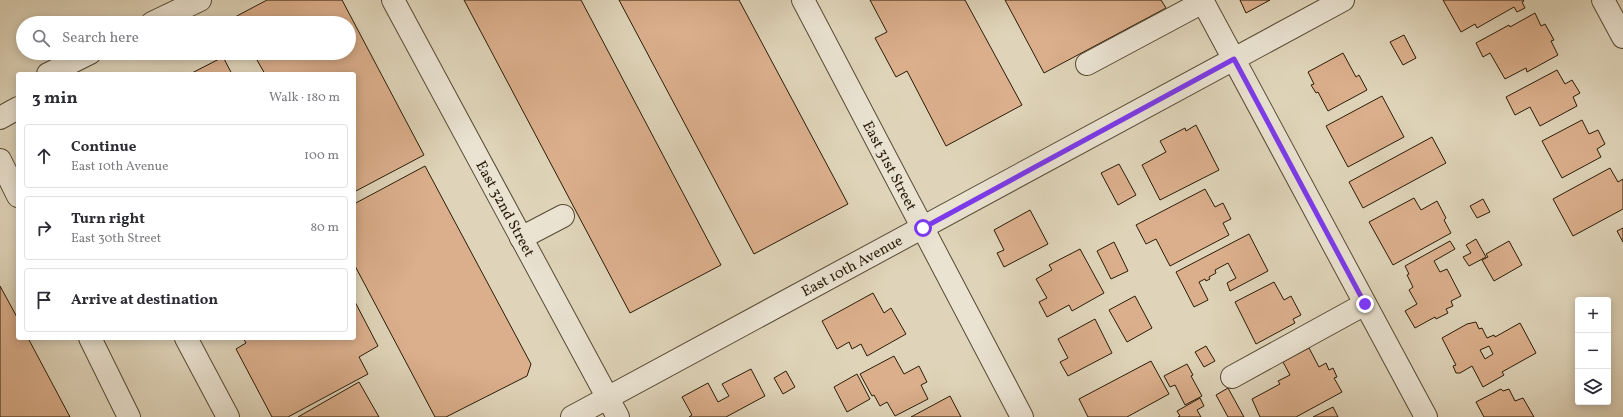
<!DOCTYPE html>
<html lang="en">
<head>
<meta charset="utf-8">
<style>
  body { margin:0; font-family:Vollkorn,serif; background:#f2f2f3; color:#2b2b33 }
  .controls { position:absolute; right:12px; bottom:12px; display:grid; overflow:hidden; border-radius:4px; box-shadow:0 2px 10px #0003 }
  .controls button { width:36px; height:36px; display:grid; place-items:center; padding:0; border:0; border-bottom:1px solid #e1e1e2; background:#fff; color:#2b2b33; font:20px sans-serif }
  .stop { position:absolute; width:12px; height:12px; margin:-9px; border:3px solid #7c3aed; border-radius:50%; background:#fff }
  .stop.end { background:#7c3aed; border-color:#fff; box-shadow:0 1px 4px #0008 }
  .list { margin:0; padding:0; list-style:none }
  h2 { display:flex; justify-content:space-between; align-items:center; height:52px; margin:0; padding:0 16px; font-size:17px }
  h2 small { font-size:13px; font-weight:400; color:#7c7c81 }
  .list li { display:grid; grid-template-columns:26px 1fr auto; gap:12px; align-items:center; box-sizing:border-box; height:64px; margin:0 8px 8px; padding:0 8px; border:1px solid #e1e1e2; border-radius:4px }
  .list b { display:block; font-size:15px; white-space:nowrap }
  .list p { margin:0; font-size:13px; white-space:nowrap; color:#7c7c81 }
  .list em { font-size:13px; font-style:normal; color:#7c7c81 }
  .icon { flex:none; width:22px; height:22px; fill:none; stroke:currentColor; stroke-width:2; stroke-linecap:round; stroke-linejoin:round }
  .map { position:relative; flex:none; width:1623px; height:417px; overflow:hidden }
  .search { position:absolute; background:#fff; box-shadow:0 2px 10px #0003; left:16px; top:16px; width:340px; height:44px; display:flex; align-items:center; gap:10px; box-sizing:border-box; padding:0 14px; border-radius:22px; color:#7c7c81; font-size:15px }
  .panel { position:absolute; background:#fff; box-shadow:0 2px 10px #0003; left:16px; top:72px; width:340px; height:268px; border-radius:4px }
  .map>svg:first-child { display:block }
</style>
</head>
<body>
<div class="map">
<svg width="1623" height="417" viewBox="0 0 1623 417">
  <rect width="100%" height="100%" fill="#dfd4b9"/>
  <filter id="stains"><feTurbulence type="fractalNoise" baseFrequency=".005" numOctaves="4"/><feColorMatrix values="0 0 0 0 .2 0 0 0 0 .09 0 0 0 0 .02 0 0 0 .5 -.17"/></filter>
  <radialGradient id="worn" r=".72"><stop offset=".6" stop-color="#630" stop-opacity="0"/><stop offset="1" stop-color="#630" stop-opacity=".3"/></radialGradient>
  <g fill="#dbaf8c" stroke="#2a1c07" fill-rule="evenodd">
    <path d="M267 0H342L424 155 354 192V74H265L253 53H349V23H238L235 17Z"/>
    <path d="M464 0H581L721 265 630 313Z"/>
    <path d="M619 0H739L848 204 754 254Z"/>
    <path d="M870 0H965L1022 105 946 146 907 71 896 77 875 38 887 32Z"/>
    <path d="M1005 0H1161L1166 8 1044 73Z"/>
    <path d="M1240 0H1270L1246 13Z"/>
    <path d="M1443 0H1523L1524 1 1522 2 1525 8 1517 12 1514 7 1477 28 1475 24 1461 32Z"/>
    <path d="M1535 13 1541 26 1545 24 1554 40 1551 41 1558 55 1527 72 1526 68 1505 79 1490 53 1483 57 1476 43 1509 25 1510 27Z"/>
    <path d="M1404 35 1416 58 1403 65 1390 42Z"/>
    <path d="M1343 53 1356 77 1359 75 1367 90 1328 111 1318 92 1316 93 1311 85 1314 84 1308 72Z"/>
    <path d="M223 57 232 74H190Z"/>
    <path d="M1557 70 1565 84 1572 80 1580 93 1573 97 1577 106 1540 126 1530 107 1515 115 1506 97Z"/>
    <path d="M1382 96 1404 137 1348 167 1326 126Z"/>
    <path d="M1582 120 1589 134 1598 130 1605 144 1597 149 1601 157 1562 178 1542 141Z"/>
    <path d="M1196 125 1219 170 1160 200 1142 165 1166 152 1160 141 1185 128 1186 131Z"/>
    <path d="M1432 137 1446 163 1363 208 1349 182Z"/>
    <path d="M1119 164 1136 195 1118 205 1101 173Z"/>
    <path d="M425 166 531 364 527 376 446 417H435L354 264V204Z"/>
    <path d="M1610 168 1618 182 1623 179V209L1573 236 1553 199Z"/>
    <path d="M1205 189 1215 207 1223 203 1231 219 1223 223 1229 235 1170 266 1156 239 1146 244 1136 225Z"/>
    <path d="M1414 198 1421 210 1437 201 1446 218 1444 220 1451 233 1393 265 1369 222Z"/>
    <path d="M1483 199 1490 212 1477 218 1470 206Z"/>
    <path d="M1030 210 1048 244 1004 267 997 253 1004 250 994 230Z"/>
    <path d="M1623 228V242L1617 231Z"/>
    <path d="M1249 234 1268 271 1230 291 1227 283 1236 278 1228 263 1215 270 1216 273 1209 277 1210 279 1206 281 1205 279 1199 282 1208 300 1194 307 1176 272Z"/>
    <path d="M1476 239 1486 257 1469 266 1463 257 1471 253 1466 245Z"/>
    <path d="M1450 241 1455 249 1434 261 1440 272 1447 269 1461 296 1451 301 1453 306 1446 309 1448 313 1436 319 1435 317 1415 328 1405 311 1417 304 1409 290 1413 287 1407 275 1409 274 1405 266Z"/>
    <path d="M1509 241 1522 265 1494 281 1482 260 1488 257 1486 254Z"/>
    <path d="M1114 242 1128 271 1111 279 1097 251Z"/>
    <path d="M1080 249 1104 293 1072 311 1069 305 1047 317 1039 302 1047 298 1036 279 1052 270 1049 265Z"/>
    <path d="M1274 282 1284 300 1291 296 1301 315 1293 319 1295 323 1256 344 1235 302Z"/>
    <path d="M0 286 18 319V338H28L70 417H0Z"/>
    <path d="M873 293 884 313 891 308 906 334 867 356 861 344 852 349 849 342 837 349 822 321Z"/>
    <path d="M1135 296 1152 328 1127 342 1109 310Z"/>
    <path d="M354 300 378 346 359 357 368 374 288 417H272L236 349 246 343 243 338H354Z"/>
    <path d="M1095 319 1112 353 1068 376 1060 362 1068 358 1058 339Z"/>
    <path d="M1476 322 1479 329 1482 328 1487 338 1494 335 1495 337 1520 323 1536 353 1502 372 1504 375 1483 387 1472 366 1460 373H1456L1453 366 1456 365 1442 338 1467 324ZM1489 346 1493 354 1485 359 1480 350Z"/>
    <path d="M1206 346 1215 361 1204 367 1195 352Z"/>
    <path d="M1309 348 1319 367 1326 363 1329 370 1333 368 1337 377 1334 378 1342 392 1296 417H1260L1252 399 1280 384 1278 381 1290 375 1283 362Z"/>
    <path d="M894 356 904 374 919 366 927 382 921 385 928 399 895 416 887 402 880 406 874 395 872 396 860 374Z"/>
    <path d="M1151 361 1169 394 1127 417H1088L1079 399Z"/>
    <path d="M1187 364 1193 375 1191 376 1202 396 1185 405 1175 385 1170 387 1164 376Z"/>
    <path d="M751 369 765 396 726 417H689L692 415 682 397 708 383 718 402 729 396 722 384Z"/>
    <path d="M786 371 795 387 783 394 774 378Z"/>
    <path d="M857 374 870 399 847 412 834 387Z"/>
    <path d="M359 382 379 417H298Z"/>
    <path d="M1228 388 1244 417H1228L1216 395Z"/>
    <path d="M1501 389 1503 391 1509 389 1515 401 1523 398 1534 417H1484L1476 402Z"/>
    <path d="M950 396 961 417H911Z"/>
    <path d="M1200 398 1204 406 1197 410 1201 417H1178L1180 416 1177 411Z"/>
    <path d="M1333 407 1338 417H1313Z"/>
  </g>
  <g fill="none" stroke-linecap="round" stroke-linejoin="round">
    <defs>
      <g id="minor">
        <path id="s1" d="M393 0 618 417"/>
        <path id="s2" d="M803 0 1022 417"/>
        <path d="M1202 0 1426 417"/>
        <path d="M1603 0 1623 37"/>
        <path d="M152 23 200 0"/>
        <path d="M1087 64 1203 2"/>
        <path d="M48 74 90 53"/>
        <path d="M0 118 18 108"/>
        <path d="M0 160 18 196"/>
        <path d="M521 238 563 216"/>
        <path d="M90 338 129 417"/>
        <path d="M186 338 228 417"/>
        <path d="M1232 377 1365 304"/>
        <path id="s3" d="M572 417 1343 0"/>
      </g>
    </defs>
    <use href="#minor" stroke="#574a34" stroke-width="24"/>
    <use href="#minor" stroke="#eae3d2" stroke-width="22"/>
  </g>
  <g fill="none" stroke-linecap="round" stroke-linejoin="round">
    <path stroke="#7c3aed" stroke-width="5" d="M923 228 1234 59 1365 304"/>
  </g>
  <g text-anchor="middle" stroke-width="3" stroke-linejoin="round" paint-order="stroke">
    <g font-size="15" fill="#2a1c07" stroke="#eae3d2">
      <text dy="5" stroke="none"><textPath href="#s2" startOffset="187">East 31st Street</textPath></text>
      <text dy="5" stroke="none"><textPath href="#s1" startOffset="237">East 32nd Street</textPath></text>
      <text dy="5" stroke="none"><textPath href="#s3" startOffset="318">East 10th Avenue</textPath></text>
    </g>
  </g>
  <rect width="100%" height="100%" filter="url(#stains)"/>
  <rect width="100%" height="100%" fill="url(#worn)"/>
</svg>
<div class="controls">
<button>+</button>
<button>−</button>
<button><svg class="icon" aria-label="layers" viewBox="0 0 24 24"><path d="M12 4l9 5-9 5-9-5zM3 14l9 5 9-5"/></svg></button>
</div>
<div class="stop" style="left:923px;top:228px"></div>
<div class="stop end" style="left:1365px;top:304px"></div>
<div class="search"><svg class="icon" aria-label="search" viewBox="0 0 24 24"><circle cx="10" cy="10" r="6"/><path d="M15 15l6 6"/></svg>Search here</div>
<section class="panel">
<h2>3 min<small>Walk · 180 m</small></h2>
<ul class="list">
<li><svg class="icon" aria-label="ahead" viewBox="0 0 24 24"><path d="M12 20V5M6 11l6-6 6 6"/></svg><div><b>Continue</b><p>East 10th Avenue</p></div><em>100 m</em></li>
<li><svg class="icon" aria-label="right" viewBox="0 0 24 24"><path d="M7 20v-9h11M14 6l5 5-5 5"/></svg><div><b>Turn right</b><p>East 30th Street</p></div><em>80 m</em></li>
<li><svg class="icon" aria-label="arrive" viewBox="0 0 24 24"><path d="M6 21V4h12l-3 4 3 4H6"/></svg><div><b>Arrive at destination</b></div></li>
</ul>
</section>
</div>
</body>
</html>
